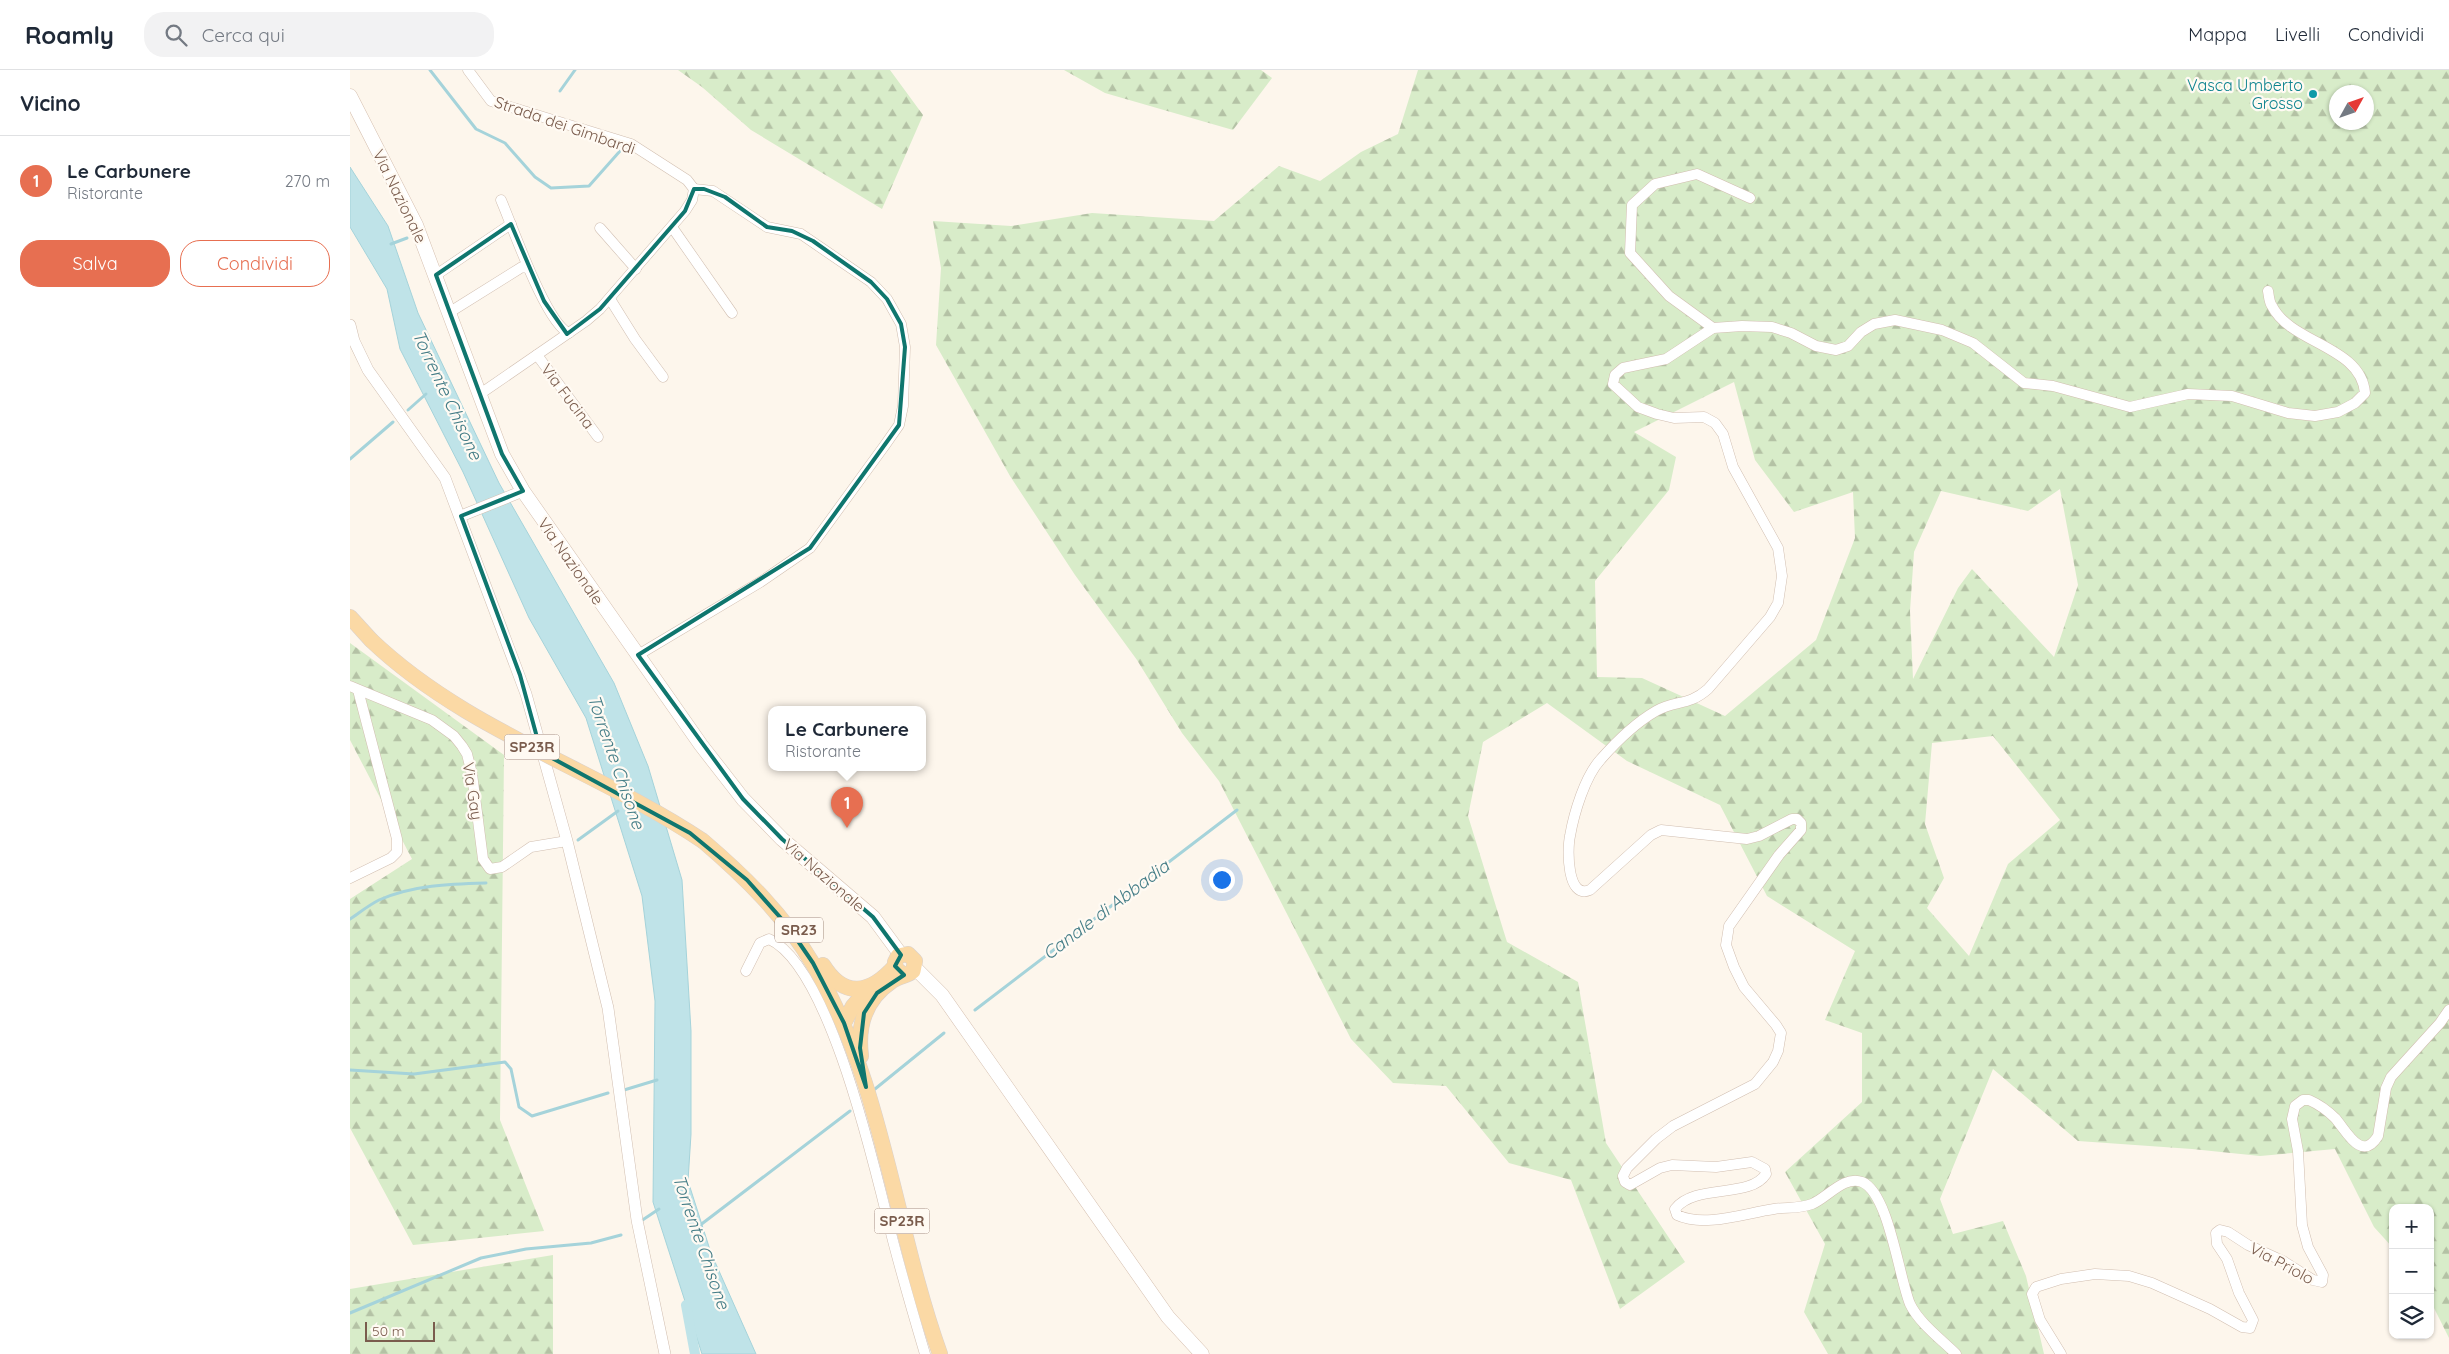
<!DOCTYPE html>
<html lang="it">
<head>
<meta charset="utf-8">
<style>
  body { margin:0; font-family:Quicksand,sans-serif; background:#f2f2f3; color:#1f2937 }
  .controls { position:absolute; right:15px; bottom:15px; display:grid; overflow:hidden; border-radius:10px; box-shadow:0 1px 4px #0004 }
  .controls button { width:45px; height:45px; display:grid; place-items:center; padding:0; border:0; border-bottom:1px solid #e0e1e3; background:#fff; color:#1f2937; font:25px sans-serif }
  .compass { position:absolute; left:1979px; top:15px; width:45px; height:45px; border-radius:50%; background:#fff; box-shadow:0 1px 4px #0004; rotate:50deg }
  .scale { position:absolute; left:15px; bottom:12px; width:70px; box-sizing:border-box; padding-left:5px; border:2px solid #7a5c4d; border-top:0; font-size:14px; line-height:18px; white-space:nowrap; color:#7a5c4d; -webkit-text-stroke:4px #fffaf3; paint-order:stroke }
  .you { position:absolute; left:871px; top:809px; width:18px; height:18px; margin:-12px; border:4px solid #fff; border-radius:50%; background:#1a73e8; box-shadow:0 0 0 8px #1a73e833 }
  .badge { display:grid; place-items:center; width:32px; height:32px; border-radius:50%; background:#e76f51; color:#fff; font-size:16px; font-weight:700 }
  .pin { position:absolute; translate:-50% -41px; filter:drop-shadow(0 1px 2px #0008) }
  .pin::after { content:''; position:absolute; top:26px; width:18px; height:15px; background:inherit; clip-path:polygon(0 0,100% 0,50% 100%) }
  .popup { position:absolute; left:418px; top:636px; width:158px; height:65px; box-sizing:border-box; display:grid; place-content:center; border-radius:10px; background:#fff; filter:drop-shadow(0 1px 4px #0005); font-size:16px; white-space:nowrap; color:#747a83 }
  .popup b { font-size:19px; color:#1f2937 }
  .popup::after { content:''; position:absolute; left:50%; top:100%; margin-left:-10px; border:10px solid transparent; border-top-color:#fff }
  .list { margin:0; padding:0; list-style:none }
  h2 { display:flex; justify-content:space-between; align-items:center; height:65px; margin:0; padding:0 20px; font-size:21px }
  h2 small { font-size:16px; font-weight:400; color:#747a83 }
  .list li { display:grid; grid-template-columns:32px 1fr auto; gap:15px; align-items:center; box-sizing:border-box; height:90px; padding:0 20px; border-top:1px solid #e0e1e3 }
  .list b { display:block; font-size:19px; white-space:nowrap }
  .list p { margin:0; font-size:16px; white-space:nowrap; color:#747a83 }
  .list em { font-size:16px; font-style:normal; color:#747a83 }
  .actions { display:flex; gap:10px; padding:15px 20px }
  .actions a { flex:1; padding:11px 0; border:1px solid #e76f51; border-radius:20px; text-align:center; font-size:18px; color:#e76f51 }
  .actions .main { background:#e76f51; color:#fff }
  .icon { flex:none; width:28px; height:28px; fill:none; stroke:currentColor; stroke-width:2; stroke-linecap:round; stroke-linejoin:round }
  .map { position:relative; flex:none; width:2099px; height:1284px; overflow:hidden }
  header { display:flex; align-items:center; gap:30px; box-sizing:border-box; height:70px; padding:0 25px; background:#fff; border-bottom:1px solid #e0e1e3 }
  header strong { font-size:24px }
  nav { display:flex; gap:28px; margin-inline-start:auto; font-size:18px }
  .search { width:350px; height:45px; background:#f2f2f3; display:flex; align-items:center; gap:12px; box-sizing:border-box; padding:0 18px; border-radius:20px; color:#747a83; font-size:19px }
  main { display:flex }
  aside { flex:1; background:#fff }
  .map>svg:first-child { display:block }
</style>
</head>
<body>
<header>
<strong>Roamly</strong>
<div class="search"><svg class="icon" aria-label="search" viewBox="0 0 24 24"><circle cx="10" cy="10" r="6"/><path d="M15 15l6 6"/></svg>Cerca qui</div>
<nav><a>Mappa</a><a>Livelli</a><a>Condividi</a></nav>
</header>
<main>
<aside>
<h2>Vicino<small></small></h2>
<ul class="list">
<li><span class="badge">1</span><div><b>Le Carbunere</b><p>Ristorante</p></div><em>270 m</em></li>
</ul>
<div class="actions"><a class="main">Salva</a><a>Condividi</a></div>
</aside>
<div class="map">
<svg width="2099" height="1284" viewBox="0 0 2099 1284">
  <defs>
    <pattern id="forest-firs" width="22" height="20" patternUnits="userSpaceOnUse" patternTransform="scale(1.25)"><rect width="22" height="20" fill="#d8ecc9"/><path d="M5 1l3.5 6h-7zM16 11l3.5 6h-7z" fill="#b4c2a5"/></pattern>
  </defs>
  <rect width="100%" height="100%" fill="#fdf6ec"/>
  <g fill="url(#forest-firs)" fill-rule="evenodd">
    <path d="M328 0H540L573 45 532 139 401 60 352 17Z"/>
    <path d="M714 0H911L922 8 883 60 755 23Z"/>
    <path d="M1068 0H2099V1268L2080 1230V1138H2043V1178L2024 1157 1985 1079 1910 1086 1842 1079 1728 1071 1643 999 1590 1129 1603 1164 1653 1151 1676 1206 1694 1284H1478L1454 1242 1475 1174 1435 1102 1512 1032V963L1475 950 1505 881 1417 826 1370 735 1277 691 1197 633 1133 672 1118 746 1157 872 1228 912 1256 1073 1335 1192 1270 1239 1221 1110 1159 1093 1096 1016 1043 1013 1001 969 869 711 832 663 787 590 725 505 660 406 586 275 591 198 583 151 661 156 742 143 864 151 929 96 970 111 1011 82 1048 64ZM1986 22H2016V52H1986ZM1384 312 1405 390 1444 442 1503 422 1505 468 1466 570 1375 646 1292 608 1247 607 1245 511 1319 420 1326 387 1284 362ZM1710 419 1728 515 1704 587 1622 499 1608 518 1563 609 1560 541 1564 482 1591 421 1678 441ZM1643 666 1710 750 1658 794 1619 886 1577 838 1594 808 1575 754 1582 673Z"/>
    <path d="M0 573 154 685 150 1050 194 1161 63 1175 0 1058V829L62 789 0 670Z"/>
    <path d="M203 1185V1284H0V1219Z"/>
  </g>
  <path fill="#bfe3e8" stroke="#a5d3da" d="M0 97 38 156 68 243 149 413 264 613 298 696 332 810 341 961V1064L338 1111 361 1183 406 1284H352L303 1132 305 931 292 826 236 648 179 548 113 402 50 279 37 219 0 157Z"/>
  <g fill="none" stroke-linecap="round" stroke-linejoin="round">
    <g stroke="#a5d3da" stroke-width="3">
      <path d="M80 0 126 59 155 73 185 107 201 118 239 116 270 81"/>
      <path d="M210 21 225 0"/>
      <path d="M41 174 57 168"/>
      <path d="M58 340 76 324"/>
      <path d="M0 389 43 352"/>
      <path d="M228 770 268 741"/>
      <path d="M0 849C9 843 19 835 29 830 63 815 100 814 136 813"/>
      <path d="M625 940 887 740"/>
      <path d="M0 1000 64 1004 155 992 161 999 169 1037 182 1046 258 1023"/>
      <path d="M525 1019 594 963"/>
      <path d="M274 1020 307 1010"/>
      <path d="M291 1151 309 1139"/>
      <path d="M349 1156 500 1041"/>
      <path d="M0 1243 131 1188 176 1179 241 1173 271 1165"/>
    </g>
    <path stroke="#bfe3e8" stroke-width="10" d="M336 1235 345 1284"/>
    <defs>
      <g id="minor">
        <path d="M118 0 141 31 281 74 337 110 344 119"/>
        <path d="M151 130C162 155 196 254 219 263"/>
        <path d="M322 157 382 243"/>
        <path d="M250 158 286 199"/>
        <path d="M86 205 161 154"/>
        <path d="M260 229 285 269 313 307"/>
        <path d="M100 242 172 197 178 198"/>
        <path d="M1363 258 1319 226 1280 183 1282 135 1305 114 1347 104 1400 128"/>
        <path d="M187 285 248 367"/>
        <path d="M130 324 236 251 250 239 335 141 342 130 344 119"/>
        <path d="M288 585 412 511 460 478 535 375 549 355 553 336 555 277 551 254 537 229 521 212 451 164 417 157 363 121 344 119"/>
        <path d="M0 616 82 650 104 666 112 676 117 684 122 704 133 789 140 799 152 797 181 777 217 771"/>
        <path d="M0 808 41 788 47 782V769L8 620"/>
        <path d="M396 901 410 873 419 869C481 897 526 1104 543 1171 553 1209 564 1247 575 1284"/>
        <path d="M1606 1284C1592 1270 1569 1253 1560 1234 1549 1208 1539 1123 1512 1112 1494 1105 1477 1128 1462 1134 1449 1139 1437 1137 1424 1139 1395 1143 1355 1158 1327 1145L1325 1139C1345 1113 1400 1129 1416 1104L1415 1099 1402 1092 1366 1097 1322 1095 1310 1098 1280 1115 1275 1112 1273 1106 1277 1098 1306 1069 1323 1056 1405 1014 1423 992 1428 981 1431 963 1426 955 1394 917 1384 897 1376 875 1379 856 1429 785 1451 760V753L1447 749H1442L1409 766 1397 769 1311 760 1301 765 1240 820C1217 830 1217 780 1220 766 1224 743 1235 706 1251 689 1266 672 1287 652 1306 641 1326 630 1339 636 1358 619L1420 547 1428 533 1432 506 1428 478 1383 397 1373 364 1365 353 1354 347 1324 348 1307 344 1288 337 1263 314 1265 305 1273 298 1316 289 1363 258 1392 256 1422 257 1441 263 1466 276 1486 280 1498 276 1511 262 1524 254 1545 250 1592 260 1623 273 1674 313 1703 316 1780 337 1838 324 1882 326 1938 343 1965 346 1988 342 2005 333 2015 323C2011 276 1941 274 1922 236 1919 232 1919 226 1918 221"/>
        <path d="M1711 1284 1690 1250 1682 1224 1686 1217 1711 1209 1745 1204 1779 1206 1802 1213 1860 1239 1892 1257 1900 1258 1903 1250 1889 1223 1877 1189 1867 1174 1866 1163 1870 1160 1878 1162 1898 1175 1933 1191 1963 1210 1972 1212 1973 1205 1958 1177 1952 1155 1948 1081 1942 1049 1945 1036 1953 1030H1959C1968 1034 1978 1041 1985 1048 1996 1060 2011 1093 2028 1066L2036 1018 2041 1007 2090 953 2099 940"/>
      </g>
      <g id="tertiary">
        <path d="M0 255 4 271 18 300 95 408 176 624 217 771 258 938 287 1150 315 1284"/>
        <path d="M111 446 173 421"/>
      </g>
      <g id="secondary">
        <path d="M0 26 66 155 152 384 173 421 351 675 393 729 432 769 523 847 551 885"/>
        <path d="M565 898 592 925 818 1247 852 1284"/>
      </g>
      <g id="primary">
        <path d="M0 547 21 570"/>
        <path d="M353 771C395 807 434 845 463 894 533 1012 544 1156 590 1284"/>
        <path d="M473 895C494 929 520 924 545 896"/>
        <path d="M494 953 503 936 521 916"/>
        <path d="M511 986C507 955 515 929 542 911 549 906 557 906 563 901L565 891 558 884 548 886 545 892 546 899 554 905"/>
      </g>
    </defs>
    <use href="#minor" stroke="#d1beb0" stroke-width="11"/>
    <use href="#tertiary" stroke="#d1beb0" stroke-width="12"/>
    <use href="#secondary" stroke="#d6c0b0" stroke-width="15"/>
    <use href="#primary" stroke="#dad1cd" stroke-width="16"/>
    <use href="#minor" stroke="#fff" stroke-width="10"/>
    <use href="#tertiary" stroke="#fff" stroke-width="11"/>
    <use href="#secondary" stroke="#fff" stroke-width="14"/>
    <use href="#primary" stroke="#fbd9a5" stroke-width="15"/>
    <defs>
      <path id="primary-bridge" d="M21 570C115 660 245 699 353 771"/>
    </defs>
    <use href="#primary-bridge" stroke="#dad1cd" stroke-width="16" stroke-linecap="butt"/>
    <use href="#primary-bridge" stroke="#fbd9a5" stroke-width="15"/>
  </g>
  <path fill="none" stroke="#0f766e" stroke-width="4" stroke-linejoin="round" d="M344 119H354L375 127 417 157 442 161 463 171 521 212 537 229 551 254 555 277 549 355 460 478 288 585 393 729 432 769 523 847 551 885 545 896 554 905 527 923 514 943 510 978 516 1017 494 953 463 893 437 855 397 810 340 763 191 682 170 605 111 446 173 421 152 384 86 205 161 154 194 231 217 264 250 239 335 141Z"/>
  <circle fill="#0f9aa8" stroke="#fffaf3" stroke-width="2" cx="1963" cy="24" r="5"/>
  <g text-anchor="middle" stroke-width="4.5" stroke-linejoin="round" paint-order="stroke">
    <g fill="#fffaf3" stroke="#a28b7f" stroke-width="1">
      <rect x="154.5" y="664.5" width="55" height="25" rx="4"/>
      <rect x="425" y="847.5" width="48" height="25" rx="4"/>
      <rect x="524.5" y="1138.5" width="55" height="25" rx="4"/>
    </g>
    <g font-size="15" font-weight="bold" fill="#7a5c4d">
      <text x="182" y="682">SP23R</text>
      <text x="449" y="865">SR23</text>
      <text x="552" y="1156">SP23R</text>
    </g>
    <g font-size="16" fill="#0d838f" stroke="#fffaf3" text-anchor="end">
      <text x="1953" y="21">Vasca Umberto<tspan x="1953" dy="18">Grosso</tspan></text>
    </g>
    <g font-size="16" fill="#7a5c4d" stroke="#fffaf3">
      <text transform="translate(215 55) rotate(19)" y="6">Strada dei Gimbardi</text>
      <text transform="translate(50 126) rotate(64)" y="6">Via Nazionale</text>
      <text transform="translate(218 326) rotate(53)" y="6">Via Fucina</text>
      <text transform="translate(221 491) rotate(55)" y="6">Via Nazionale</text>
      <text transform="translate(123 721) rotate(81)" y="6">Via Gay</text>
      <text transform="translate(474 805) rotate(41)" y="6">Via Nazionale</text>
      <text transform="translate(1932 1193) rotate(28)" y="6">Via Priolo</text>
    </g>
    <g font-size="18" font-style="italic" fill="#437c86" stroke="#fffaf3">
      <text transform="translate(97 325) rotate(65)" y="6">Torrente Chisone</text>
      <text transform="translate(266 692) rotate(71)" y="6">Torrente Chisone</text>
      <text transform="translate(756 840) rotate(-37)" y="6">Canale di Abbadia</text>
      <text transform="translate(351 1172) rotate(71)" y="6">Torrente Chisone</text>
    </g>
  </g>
</svg>
<div class="controls">
<button>+</button>
<button>−</button>
<button><svg class="icon" aria-label="layers" viewBox="0 0 24 24"><path d="M12 4l9 5-9 5-9-5zM3 14l9 5 9-5"/></svg></button>
</div>
<svg class="compass" viewBox="-18 -18 36 36"><path d="M0-13l5 13h-10z" fill="#e53935"/><path d="M0 13l5-13h-10z" fill="#747a83"/></svg>
<div class="scale">50 m</div>
<div class="you"></div>
<div class="pin badge" style="left:497px;top:758px">1</div>
<div class="popup"><b>Le Carbunere</b>Ristorante</div>
</div>
</main>
</body>
</html>
